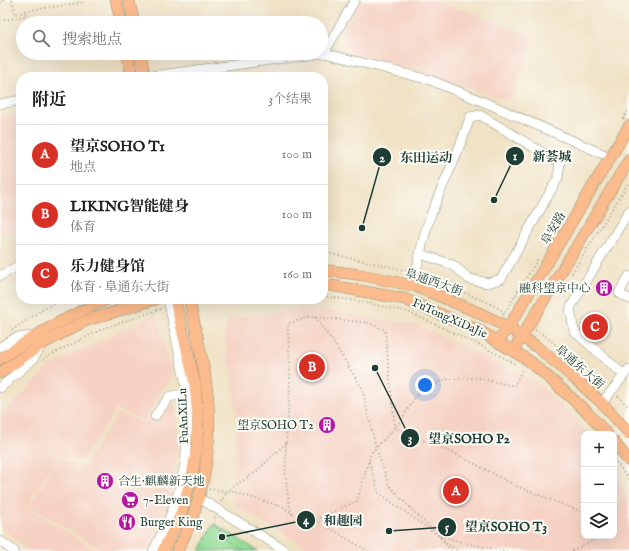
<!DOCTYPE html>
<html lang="zh">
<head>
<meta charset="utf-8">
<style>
  body { margin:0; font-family:"IM FELL English","Noto Serif SC",serif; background:#f6f6f6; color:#222 }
  .controls { position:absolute; right:12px; bottom:12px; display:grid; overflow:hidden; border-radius:8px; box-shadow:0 4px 16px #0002 }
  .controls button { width:36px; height:36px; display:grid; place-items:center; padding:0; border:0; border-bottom:1px solid #e0e0e0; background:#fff; color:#222; font:20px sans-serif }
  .you { position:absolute; left:425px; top:385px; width:14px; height:14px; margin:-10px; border:3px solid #fff; border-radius:50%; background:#1a73e8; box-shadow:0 0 0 6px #1a73e833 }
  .badge { display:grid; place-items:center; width:26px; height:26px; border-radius:50%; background:#d93025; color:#fff; font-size:13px; font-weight:700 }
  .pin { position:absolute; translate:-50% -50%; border:2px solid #fff; box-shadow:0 1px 4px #0006 }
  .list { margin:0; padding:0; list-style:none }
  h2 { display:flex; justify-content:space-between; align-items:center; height:52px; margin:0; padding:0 16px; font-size:17px }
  h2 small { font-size:13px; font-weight:400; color:#767676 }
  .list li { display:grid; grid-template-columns:26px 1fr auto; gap:12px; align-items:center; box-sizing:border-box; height:60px; padding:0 16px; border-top:1px solid #e0e0e0 }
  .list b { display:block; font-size:15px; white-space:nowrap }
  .list p { margin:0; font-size:13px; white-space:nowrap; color:#767676 }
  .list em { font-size:13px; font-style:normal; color:#767676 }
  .icon { flex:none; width:22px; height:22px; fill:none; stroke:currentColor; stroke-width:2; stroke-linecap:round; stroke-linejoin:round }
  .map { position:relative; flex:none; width:629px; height:551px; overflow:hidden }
  .search { position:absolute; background:#fff; box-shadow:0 4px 16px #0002; left:16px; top:16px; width:312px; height:44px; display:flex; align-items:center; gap:10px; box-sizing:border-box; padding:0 14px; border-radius:22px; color:#767676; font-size:15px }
  .panel { position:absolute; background:#fff; box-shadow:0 4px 16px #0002; left:16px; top:72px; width:312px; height:232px; border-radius:16px }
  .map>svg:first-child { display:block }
</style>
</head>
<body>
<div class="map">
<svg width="629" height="551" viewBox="0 0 629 551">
  <rect width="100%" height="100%" fill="#fdfcf7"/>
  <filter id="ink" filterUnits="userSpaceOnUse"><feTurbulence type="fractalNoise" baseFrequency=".025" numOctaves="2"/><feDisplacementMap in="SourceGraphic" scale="8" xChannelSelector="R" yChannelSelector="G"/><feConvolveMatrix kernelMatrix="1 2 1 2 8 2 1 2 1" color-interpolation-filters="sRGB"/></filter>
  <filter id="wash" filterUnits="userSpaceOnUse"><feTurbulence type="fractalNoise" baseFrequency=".012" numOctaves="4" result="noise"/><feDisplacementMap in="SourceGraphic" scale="16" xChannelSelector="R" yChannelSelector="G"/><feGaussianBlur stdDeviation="0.9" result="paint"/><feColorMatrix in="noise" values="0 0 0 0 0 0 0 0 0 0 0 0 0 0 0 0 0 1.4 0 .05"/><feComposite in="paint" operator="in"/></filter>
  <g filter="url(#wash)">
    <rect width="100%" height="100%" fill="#f0e2c5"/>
    <g fill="#f5d2c3">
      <path d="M360 0H433L536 36 511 101 421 72 367 59 354 54 343 47V31Z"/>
      <path d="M21 111V228L0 233V115Z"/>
      <path d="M307 308 418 325 539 384 590 434H584V536H614V470L629 502V551H312L234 505 233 468 238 420 224 331 229 318Z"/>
      <path d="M156 314 173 372 144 421 116 409 81 462 58 454 26 507 98 551H29L0 526V417L51 365Z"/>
      <path d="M168 394 175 406 179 442 169 509 146 551H104L29 506 59 458 83 467 118 413 144 424Z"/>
    </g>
    <path fill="#95dd98" stroke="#5a8d66" d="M214 524 258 551H200Z"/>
  </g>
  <g filter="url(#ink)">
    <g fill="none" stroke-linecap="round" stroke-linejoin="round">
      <defs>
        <g id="minor">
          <path d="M324 53 430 80 484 102 610 157"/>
          <path d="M144 77 324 53 355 0"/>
          <path d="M0 104 21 100"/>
          <path d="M0 276 21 264"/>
          <path d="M629 276 619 293 629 299"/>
          <path d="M413 286C418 264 422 241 429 220 442 185 459 153 470 117L480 115 560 163 558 178 501 279 488 283 469 279 453 265 421 254"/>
          <path d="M0 347 15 338 33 336"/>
          <path d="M624 375 574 331 570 308 629 211"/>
          <path d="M0 388 33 359 42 345"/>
          <path d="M602 403 629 369"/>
          <path d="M155 416 169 397 186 393"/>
          <path d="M199 498 286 551"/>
          <path d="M0 541 14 551"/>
          <path d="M153 551 170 517 179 491 185 463 187 440 188 414 186 386 168 299"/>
        </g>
        <g id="major">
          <path d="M116 0 121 23"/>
          <path d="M129 0 134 23"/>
          <path d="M127 53 132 77"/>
          <path d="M140 53 145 77"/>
          <path d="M323 270 362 275 415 286 475 311 508 327 537 347 573 377 602 403 629 433"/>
          <path d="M323 284 404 299 480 331 528 360 539 369 587 412 607 434"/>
          <path d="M498 342 519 310 629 126"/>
          <path d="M513 351 629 160"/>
          <path d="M0 359C35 335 68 315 108 299"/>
          <path d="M0 373 42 344 85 321 156 299"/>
          <path d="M614 442 629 461"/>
          <path d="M163 551 181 514 192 475 197 448 198 417 195 384 175 299"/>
          <path d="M177 551C204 502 215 439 206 383 202 355 195 327 189 299"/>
        </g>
      </defs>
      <use href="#minor" stroke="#88907c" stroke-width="10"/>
      <use href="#major" stroke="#88907c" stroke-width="12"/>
      <g stroke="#88907c" stroke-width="1.5" stroke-dasharray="1 3" stroke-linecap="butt">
        <path d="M12 0 15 14 25 12"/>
        <path d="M0 2H3V0"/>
        <path d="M0 21 26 16 25 11 85 2"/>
        <path d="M623 119 629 109"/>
        <path d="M323 252 409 271"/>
        <path d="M572 273 629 182"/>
        <path d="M424 276 487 302 506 313"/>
        <path d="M323 296 358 301 408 312 474 342 516 364"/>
        <path d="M199 303 222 299"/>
        <path d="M503 315 538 259"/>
        <path d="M315 317 335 345 362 388 376 448 389 485 416 514 439 535 451 551"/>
        <path d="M12 330 42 310 62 299"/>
        <path d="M535 330 544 335 606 385"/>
        <path d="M43 360 50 355 104 328 161 309"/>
        <path d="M618 396 629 407"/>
        <path d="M614 459 629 480"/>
        <path d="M369 462 379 493 437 535"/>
        <path d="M209 489 234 492 283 507 306 524 357 501 371 453 399 423 418 393 446 379 479 378 514 386 523 368"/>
        <path d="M221 502 227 491 256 472 287 442"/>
        <path d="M292 514C279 471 290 418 290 373 290 357 288 340 288 324L309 317H315L369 323 385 330 395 428 464 458 516 486 584 513"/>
        <path d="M215 517 213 523 240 551"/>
        <path d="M316 520 368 551"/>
        <path d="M614 528 616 529 614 531"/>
        <path d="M440 536 470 544 507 551"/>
        <path d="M449 545 458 551"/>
        <path d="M572 551 603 536"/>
      </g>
      <use href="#minor" stroke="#fff" stroke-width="9"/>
      <use href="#major" stroke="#fbbb8c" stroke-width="11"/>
      <path stroke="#88907c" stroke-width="1.5" stroke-dasharray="1 3" stroke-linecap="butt" d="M437 535 449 545"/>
    </g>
  </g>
  <defs>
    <symbol id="building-disc" viewBox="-11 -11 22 22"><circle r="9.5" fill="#b5179e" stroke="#fdfcf7"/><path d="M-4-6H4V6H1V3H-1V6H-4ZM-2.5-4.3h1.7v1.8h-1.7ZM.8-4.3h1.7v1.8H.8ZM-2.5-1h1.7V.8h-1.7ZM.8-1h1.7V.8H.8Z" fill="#fff"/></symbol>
    <symbol id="supermarket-disc" viewBox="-11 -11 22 22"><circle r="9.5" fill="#b5179e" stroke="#fdfcf7"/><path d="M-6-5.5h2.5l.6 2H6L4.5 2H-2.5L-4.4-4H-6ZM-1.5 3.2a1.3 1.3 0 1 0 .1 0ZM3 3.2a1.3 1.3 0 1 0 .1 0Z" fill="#fff"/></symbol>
    <symbol id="restaurant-disc" viewBox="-11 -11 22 22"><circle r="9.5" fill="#b5179e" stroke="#fdfcf7"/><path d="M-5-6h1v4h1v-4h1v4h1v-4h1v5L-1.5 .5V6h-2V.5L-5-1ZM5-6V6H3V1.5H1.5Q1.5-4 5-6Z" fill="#fff"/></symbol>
  </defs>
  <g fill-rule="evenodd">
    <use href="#building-disc" x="594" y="278" width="20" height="20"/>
    <use href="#building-disc" x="317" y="415" width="20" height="20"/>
    <use href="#building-disc" x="95" y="471" width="20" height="20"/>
    <use href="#supermarket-disc" x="120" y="490" width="20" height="20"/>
    <use href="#restaurant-disc" x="117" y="512" width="20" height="20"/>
  </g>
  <g text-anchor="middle" stroke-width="4" stroke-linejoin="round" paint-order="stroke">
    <g font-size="12" fill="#1f3d34" stroke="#fdfcf7">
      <text transform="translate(553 228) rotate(-59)" y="4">阜安路</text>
      <text transform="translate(434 282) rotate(19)" y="4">阜通西大街</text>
      <text transform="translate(450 318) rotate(24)" y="4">FuTongXiDaJie</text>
      <text transform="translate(580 367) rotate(41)" y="4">阜通东大街</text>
      <text transform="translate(183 416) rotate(-92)" y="4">FuAnXiLu</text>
    </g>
    <g font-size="12" fill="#1f3d34" stroke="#fdfcf7" text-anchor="start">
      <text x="591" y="292" text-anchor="end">融科望京中心</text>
      <text x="314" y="429" text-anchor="end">望京SOHO T2</text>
      <text x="118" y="485">合生·麒麟新天地</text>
      <text x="143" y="504">7-Eleven</text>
      <text x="140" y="526">Burger King</text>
    </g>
  </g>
  <path fill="none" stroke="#1f3d34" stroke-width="1.5" d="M494 200L515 156M362 228L382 157M375 368L410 438M222 537L306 520M389 531L447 527"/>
  <g fill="#1f3d34" stroke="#fdfcf7" stroke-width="1.5">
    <circle cx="494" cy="200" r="4"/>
    <circle cx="362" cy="228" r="4"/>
    <circle cx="375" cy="368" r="4"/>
    <circle cx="222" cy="537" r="4"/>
    <circle cx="389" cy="531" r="4"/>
    <circle cx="515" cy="156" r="10"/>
    <circle cx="382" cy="157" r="10"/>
    <circle cx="410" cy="438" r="10"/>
    <circle cx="306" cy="520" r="10"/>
    <circle cx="447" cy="527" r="10"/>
  </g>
  <g font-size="12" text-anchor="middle" font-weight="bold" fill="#fff">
    <text x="515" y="160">1</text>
    <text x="382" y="162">2</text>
    <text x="410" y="442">3</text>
    <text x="306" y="524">4</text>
    <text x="447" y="531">5</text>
  </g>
  <g font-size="13" text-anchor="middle" font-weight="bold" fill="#1f3d34" stroke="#fdfcf7" stroke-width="4" stroke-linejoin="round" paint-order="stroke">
    <text x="552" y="161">新荟城</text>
    <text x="426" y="162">东田运动</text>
    <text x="469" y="443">望京SOHO P2</text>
    <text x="343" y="525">和趣园</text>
    <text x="506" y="531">望京SOHO T3</text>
  </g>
</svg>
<div class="controls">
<button>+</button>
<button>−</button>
<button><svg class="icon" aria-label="layers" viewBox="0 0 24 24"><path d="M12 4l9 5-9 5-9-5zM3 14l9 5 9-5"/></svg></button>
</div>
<div class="you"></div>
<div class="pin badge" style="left:456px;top:491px">A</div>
<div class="pin badge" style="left:312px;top:367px">B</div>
<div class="pin badge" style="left:595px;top:327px">C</div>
<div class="search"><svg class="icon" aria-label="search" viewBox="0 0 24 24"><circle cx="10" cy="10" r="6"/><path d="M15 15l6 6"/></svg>搜索地点</div>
<section class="panel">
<h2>附近<small>3个结果</small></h2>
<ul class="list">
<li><span class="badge">A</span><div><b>望京SOHO T1</b><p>地点</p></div><em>100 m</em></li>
<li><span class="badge">B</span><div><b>LIKING智能健身</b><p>体育</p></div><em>100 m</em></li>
<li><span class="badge">C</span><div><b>乐力健身馆</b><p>体育 · 阜通东大街</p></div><em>160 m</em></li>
</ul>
</section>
</div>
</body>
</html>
